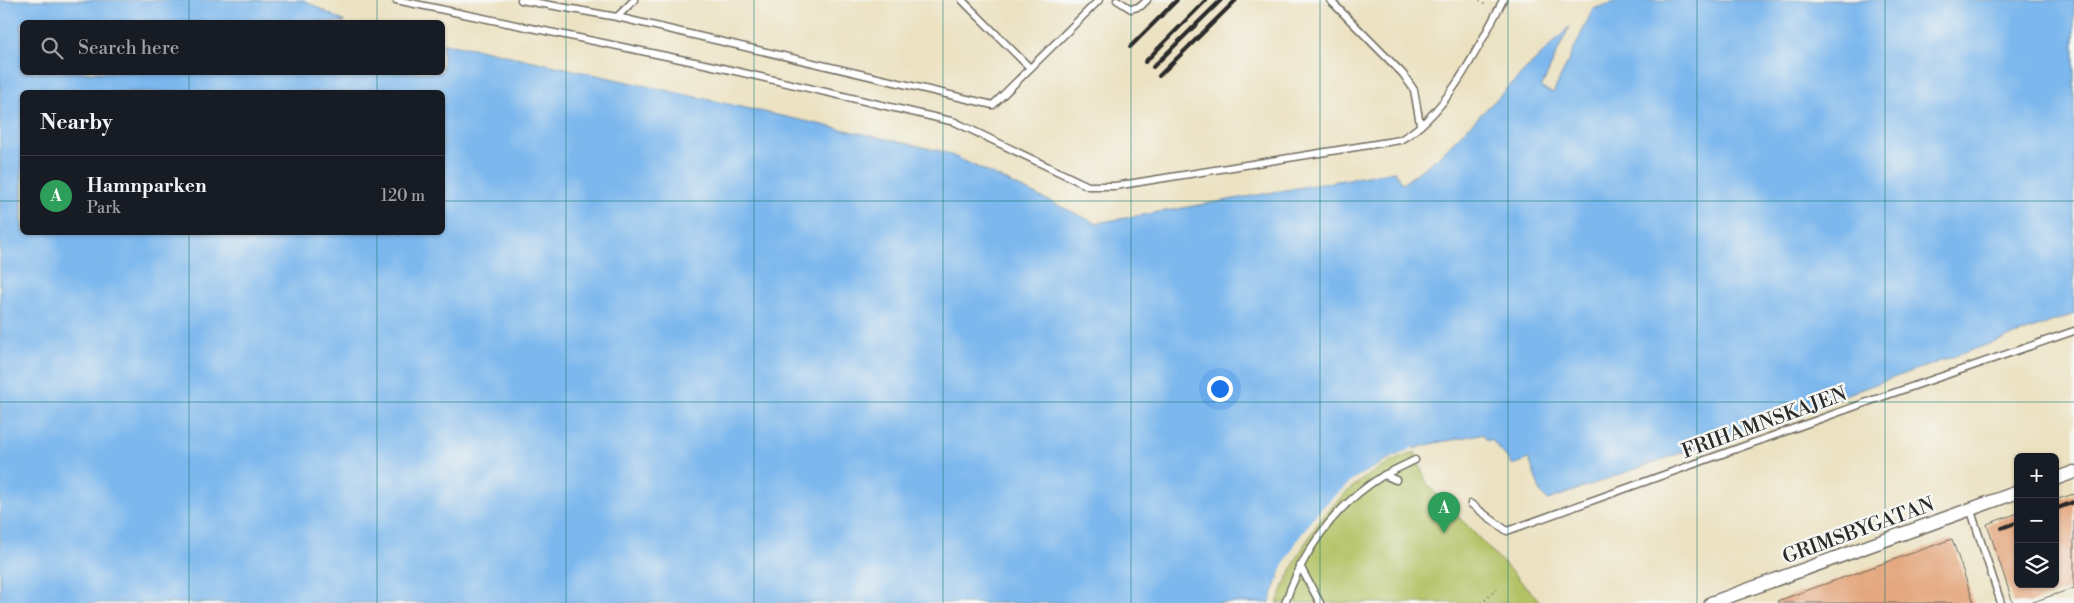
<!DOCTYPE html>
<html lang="en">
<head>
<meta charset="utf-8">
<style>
  body { margin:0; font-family:"Libre Bodoni",serif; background:#20242c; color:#f1f3f6 }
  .controls { position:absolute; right:15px; bottom:15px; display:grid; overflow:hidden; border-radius:8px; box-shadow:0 1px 4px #0004 }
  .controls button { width:45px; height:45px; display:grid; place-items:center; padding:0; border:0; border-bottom:1px solid #363941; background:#171b24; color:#f1f3f6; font:25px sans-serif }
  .you { position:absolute; left:1219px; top:388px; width:18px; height:18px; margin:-12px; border:4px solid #fff; border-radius:50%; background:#1a73e8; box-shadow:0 0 0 8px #1a73e833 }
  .badge { display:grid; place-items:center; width:32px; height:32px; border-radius:50%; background:#7c3aed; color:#fff; font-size:16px; font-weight:700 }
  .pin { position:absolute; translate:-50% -41px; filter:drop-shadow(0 1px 2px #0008) }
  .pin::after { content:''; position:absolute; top:26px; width:18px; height:15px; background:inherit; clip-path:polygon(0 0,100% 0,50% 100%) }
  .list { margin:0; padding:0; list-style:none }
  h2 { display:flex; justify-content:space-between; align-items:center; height:65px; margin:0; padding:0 20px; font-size:21px }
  h2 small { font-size:16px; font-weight:400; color:#9ea1a6 }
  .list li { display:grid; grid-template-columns:32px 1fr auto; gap:15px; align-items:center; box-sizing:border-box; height:80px; padding:0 20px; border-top:1px solid #363941 }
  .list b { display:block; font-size:19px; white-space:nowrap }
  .list p { margin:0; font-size:16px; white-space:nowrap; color:#9ea1a6 }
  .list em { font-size:16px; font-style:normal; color:#9ea1a6 }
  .icon { flex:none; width:28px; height:28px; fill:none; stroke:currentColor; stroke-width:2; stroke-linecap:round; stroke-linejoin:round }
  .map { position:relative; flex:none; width:2074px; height:603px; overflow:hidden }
  .search { position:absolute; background:#171b24; box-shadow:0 1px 4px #0004; left:20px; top:20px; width:425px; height:55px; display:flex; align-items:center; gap:12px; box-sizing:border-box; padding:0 18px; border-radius:8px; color:#9ea1a6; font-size:19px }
  .panel { position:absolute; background:#171b24; box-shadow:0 1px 4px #0004; left:20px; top:90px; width:425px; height:145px; border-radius:8px }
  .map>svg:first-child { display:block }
</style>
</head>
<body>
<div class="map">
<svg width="2074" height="603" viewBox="0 0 2074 603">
  <rect width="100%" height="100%" fill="#f6f6f2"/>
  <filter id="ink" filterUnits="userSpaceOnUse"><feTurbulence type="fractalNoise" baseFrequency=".02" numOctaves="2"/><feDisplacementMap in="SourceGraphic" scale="10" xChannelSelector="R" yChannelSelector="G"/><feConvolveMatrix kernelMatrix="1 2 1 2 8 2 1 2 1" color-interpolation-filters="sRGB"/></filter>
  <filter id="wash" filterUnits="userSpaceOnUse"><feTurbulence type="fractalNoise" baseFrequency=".0096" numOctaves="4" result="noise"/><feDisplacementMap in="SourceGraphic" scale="20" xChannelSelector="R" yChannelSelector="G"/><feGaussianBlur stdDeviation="1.12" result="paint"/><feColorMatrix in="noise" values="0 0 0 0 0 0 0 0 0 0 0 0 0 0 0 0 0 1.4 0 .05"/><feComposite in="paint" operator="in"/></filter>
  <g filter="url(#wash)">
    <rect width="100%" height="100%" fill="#ece2c2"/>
    <path fill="#b2c265" stroke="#6e7648" d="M1415 452 1427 484 1542 603H1277C1305 531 1339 480 1415 452Z"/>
    <path fill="#7bb7ed" stroke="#53718c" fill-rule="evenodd" d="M0 0H304L345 22H22V72H442L443 44 479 49 945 152 1096 223 1395 171 1402 184 1436 159 1569 27 1541 88 1553 93 1593 9 1620 0H2074V314L1548 500 1541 493 1529 459 1513 465 1491 439 1488 441 1482 434C1477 434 1460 439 1453 440 1364 451 1295 519 1270 603H0ZM22 92H442V232H22Z"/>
    <path fill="#ece2c2" d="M1414 447V450L1360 478 1336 497 1318 516 1292 553 1278 583 1272 603H1270L1283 566 1298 539 1316 514 1334 496 1358 476Z"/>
    <g id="blocks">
      <g fill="#e4a77f">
        <path d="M2074 494V588L2030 603H2013L1987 524 2018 513V584H2055V500Z"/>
        <path d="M1952 539 1974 603H1778L1777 601Z"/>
      </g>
    </g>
  </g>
  <g filter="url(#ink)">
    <use href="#blocks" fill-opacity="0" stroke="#6f6b60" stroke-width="1"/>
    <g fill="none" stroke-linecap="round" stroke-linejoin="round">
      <defs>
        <g id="lane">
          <path d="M396 0 709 65 955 122 1088 186H1115L1400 140C1447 115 1479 46 1503 0"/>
          <path d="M521 0 617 17 993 105 1099 0"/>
          <path d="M962 0 1030 68"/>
          <path d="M1117 0 1131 9 1141 6 1147 0"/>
          <path d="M1330 0 1403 74 1414 90 1420 124"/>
          <path d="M617 17 634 0"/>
          <path d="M1384 475 1415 460"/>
          <path d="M1471 504 1507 531 1873 400 2074 331"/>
          <path d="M1970 508 2001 603"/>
          <path d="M1300 566 1320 603"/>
          <path d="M1285 603C1304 549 1335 505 1384 475L1396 480"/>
        </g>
        <g id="street">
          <path d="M2055 479 2074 472"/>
          <path d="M1711 603 2018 492"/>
        </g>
      </defs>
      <use href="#lane" stroke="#6f6b60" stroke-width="9"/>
      <use href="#street" stroke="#6f6b60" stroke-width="15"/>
      <g stroke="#6f6b60" stroke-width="2.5" stroke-dasharray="1 4" stroke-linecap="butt">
        <path d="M1480 0 1487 7"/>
        <path d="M1481 603 1498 588"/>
      </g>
      <use href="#lane" stroke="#fff" stroke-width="6"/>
      <use href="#street" stroke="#fff" stroke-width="12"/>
      <g stroke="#2b2b2b" stroke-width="4">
        <path d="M1130 47 1177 0"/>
        <path d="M1145 62 1206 0"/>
        <path d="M1153 67 1221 0"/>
        <path d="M1159 76 1236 0"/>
        <path d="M2055 509 2074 502"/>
        <path d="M2002 528 2018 522"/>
      </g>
    </g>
  </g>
  <path fill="none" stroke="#0f766e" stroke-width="1" stroke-opacity="0.55" d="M189 0V22M377 0V22M566 0V603M754 0V603M943 0V603M1131 0V603M1320 0V603M1508 0V603M1697 0V603M1885 0V603M189 72V92M377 72V92M0 201H22M442 201H2074M189 232V603M377 232V603M0 402H2074"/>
  <g text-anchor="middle" stroke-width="5" stroke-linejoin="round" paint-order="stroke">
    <g font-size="20" fill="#2b2b2b" stroke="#f6f6f2">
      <text transform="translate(1764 422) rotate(-20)" y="7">FRIHAMNSKAJEN</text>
      <text transform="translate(1858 530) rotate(-20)" y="7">GRIMSBYGATAN</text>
    </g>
  </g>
</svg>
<div class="controls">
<button>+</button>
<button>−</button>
<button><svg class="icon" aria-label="layers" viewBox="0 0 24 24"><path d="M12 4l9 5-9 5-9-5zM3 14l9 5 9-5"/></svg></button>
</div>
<div class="you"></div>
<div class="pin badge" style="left:1444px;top:533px;background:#2e9e5b">A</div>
<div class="search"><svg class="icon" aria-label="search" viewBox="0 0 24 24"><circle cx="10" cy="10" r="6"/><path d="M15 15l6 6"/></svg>Search here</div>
<section class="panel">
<h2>Nearby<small></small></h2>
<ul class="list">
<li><span class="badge" style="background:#2e9e5b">A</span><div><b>Hamnparken</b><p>Park</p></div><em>120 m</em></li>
</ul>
</section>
</div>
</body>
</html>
